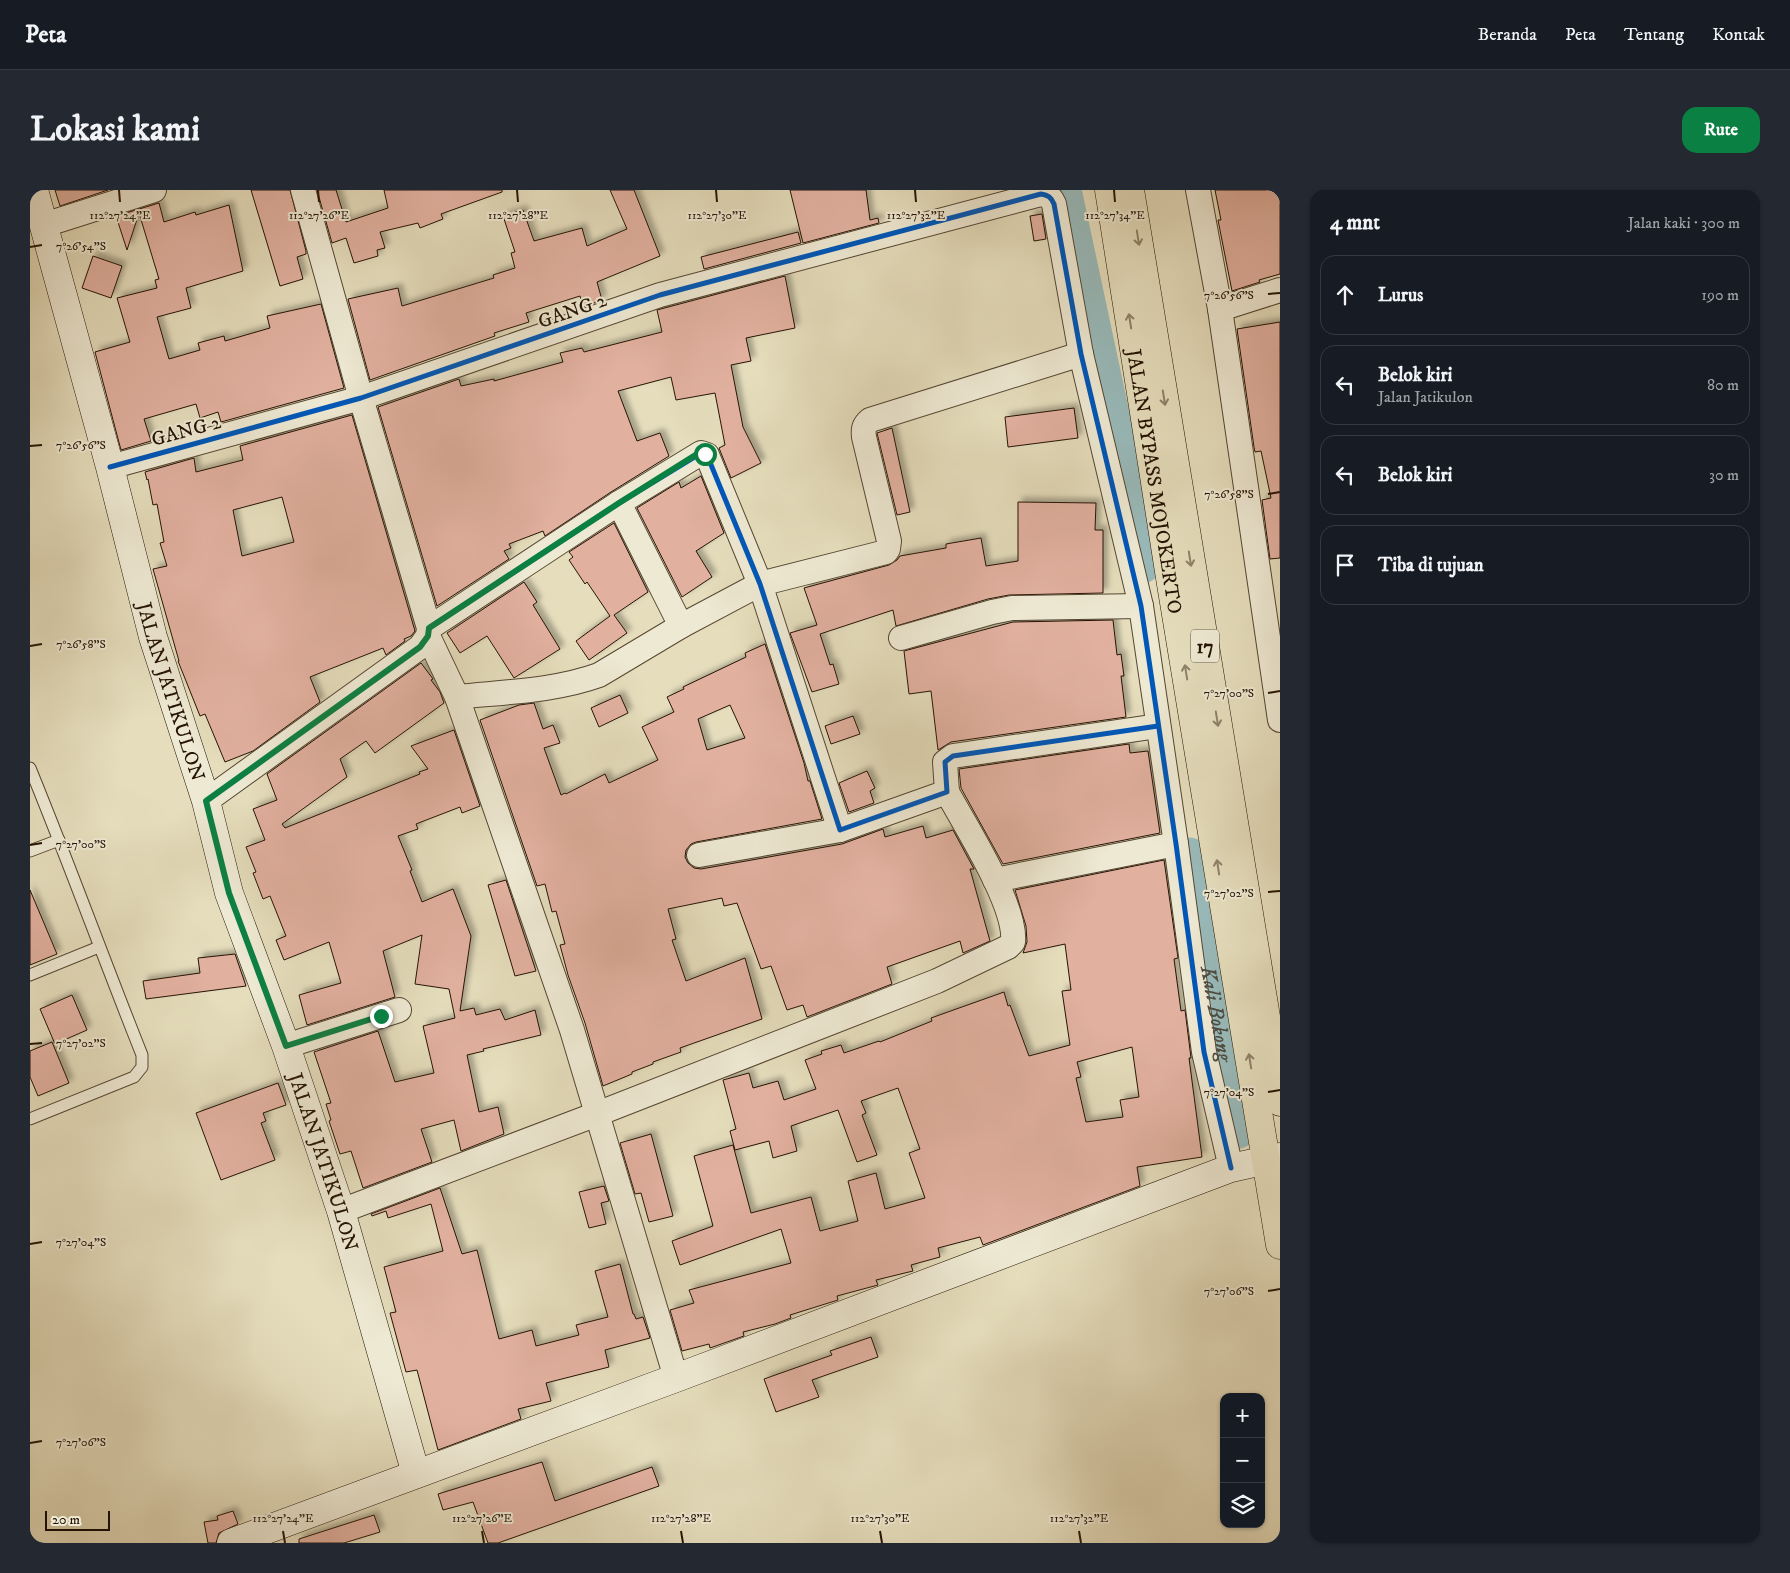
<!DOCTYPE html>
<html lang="id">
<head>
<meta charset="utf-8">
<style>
  body { margin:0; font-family:"IM FELL DW Pica",serif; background:#242831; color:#f1f3f6 }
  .controls { position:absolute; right:15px; bottom:15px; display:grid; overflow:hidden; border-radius:10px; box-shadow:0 1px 4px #0004 }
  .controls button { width:45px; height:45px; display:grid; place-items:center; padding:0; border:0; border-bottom:1px solid #363941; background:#171b24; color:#f1f3f6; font:25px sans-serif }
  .scale { position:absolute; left:15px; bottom:12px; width:65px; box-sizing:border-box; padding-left:5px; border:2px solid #251304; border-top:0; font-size:14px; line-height:18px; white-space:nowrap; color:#251304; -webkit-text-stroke:4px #eee9d3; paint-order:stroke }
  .stop { position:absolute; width:15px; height:15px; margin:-11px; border:4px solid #0b8043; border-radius:50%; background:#fff }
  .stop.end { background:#0b8043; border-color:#fff; box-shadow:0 1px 5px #0008 }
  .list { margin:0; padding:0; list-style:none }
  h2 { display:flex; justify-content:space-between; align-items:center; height:65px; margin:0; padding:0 20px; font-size:21px }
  h2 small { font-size:16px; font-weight:400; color:#9ea1a6 }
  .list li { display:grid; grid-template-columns:32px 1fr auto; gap:15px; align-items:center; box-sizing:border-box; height:80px; margin:0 10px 10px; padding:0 10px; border:1px solid #363941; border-radius:15px }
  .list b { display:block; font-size:19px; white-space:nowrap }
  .list p { margin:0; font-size:16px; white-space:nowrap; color:#9ea1a6 }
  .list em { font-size:16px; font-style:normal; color:#9ea1a6 }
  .icon { flex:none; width:28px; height:28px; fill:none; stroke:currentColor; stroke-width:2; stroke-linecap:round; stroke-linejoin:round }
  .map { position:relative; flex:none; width:1250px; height:1353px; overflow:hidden; border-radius:15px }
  header { display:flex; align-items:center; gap:30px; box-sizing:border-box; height:70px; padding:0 25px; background:#171b24; border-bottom:1px solid #363941 }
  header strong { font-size:24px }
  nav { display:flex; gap:28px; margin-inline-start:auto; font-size:18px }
  .intro { display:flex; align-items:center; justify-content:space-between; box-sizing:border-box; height:120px; padding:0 30px }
  h1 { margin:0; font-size:35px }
  .button { padding:12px 22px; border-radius:15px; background:#0b8043; color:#fff; font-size:18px; font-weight:700 }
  main { display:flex; gap:30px; padding:0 30px }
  aside { flex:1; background:#171b24; border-radius:15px; box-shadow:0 1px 4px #0004 }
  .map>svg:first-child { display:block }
</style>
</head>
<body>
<header>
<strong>Peta</strong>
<nav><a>Beranda</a><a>Peta</a><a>Tentang</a><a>Kontak</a></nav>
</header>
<div class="intro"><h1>Lokasi kami</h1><a class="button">Rute</a></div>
<main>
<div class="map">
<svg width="1250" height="1353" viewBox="0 0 1250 1353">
  <defs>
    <filter id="shadow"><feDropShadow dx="4.5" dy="-4.5" stdDeviation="2.5" flood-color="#0004"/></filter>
  </defs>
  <rect width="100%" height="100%" fill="#e5ddbc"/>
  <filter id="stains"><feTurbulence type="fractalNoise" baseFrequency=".004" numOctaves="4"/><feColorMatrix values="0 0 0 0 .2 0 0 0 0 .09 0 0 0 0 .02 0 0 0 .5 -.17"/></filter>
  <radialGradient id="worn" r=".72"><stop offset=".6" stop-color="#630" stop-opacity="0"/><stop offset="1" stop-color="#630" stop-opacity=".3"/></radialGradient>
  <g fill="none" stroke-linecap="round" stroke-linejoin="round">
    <g stroke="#99baba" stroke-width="39">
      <path d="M1032 0 1112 374"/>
      <path id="s1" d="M1159 667 1167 718 1208 939"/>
    </g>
  </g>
  <g fill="#e1b09f" stroke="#251304" fill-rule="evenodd" filter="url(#shadow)">
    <path d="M25 0H78L30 16Z"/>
    <path d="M221 0H260L276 61V64L267 67 273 89 250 96Z"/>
    <path d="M287 0H306L316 32 358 18 354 0H472V2L411 24 413 29 390 38 388 33 350 42 355 58 347 60 348 66 324 73 316 48 302 53Z"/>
    <path d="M580 0H604L630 66 567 92 572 110 553 117 550 106 496 123 499 132 464 143 465 146 340 190 318 109 368 98 372 116 464 88 463 85 485 78 481 63 485 62 473 26 493 20 504 51 552 38 557 56 597 39Z"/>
    <path d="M760 0H836L840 30 848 28 849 33 773 53Z"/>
    <path d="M1185 0H1250V84L1229 90 1230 92 1202 101 1188 30H1191Z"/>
    <path d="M129 13 134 32 165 22 166 25 199 15 213 81 156 98 161 118 127 127 139 169 170 160 168 153 194 146 195 151 240 138 237 126 291 114 314 198 191 232 188 222 170 228 166 214 114 229 121 251 91 260 65 162 100 152 87 108 127 98 125 90 129 89 109 23 97 60 86 26Z"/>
    <path d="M1012 24 1016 49 1004 51 1000 26Z"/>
    <path d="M768 42 771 53 674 79 671 67Z"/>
    <path d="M63 66 92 76 81 108 52 98Z"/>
    <path d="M755 86 765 138 716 148 721 171 701 175 713 237 731 273 701 288 689 258 695 255 685 203 646 210 641 187 588 201 607 251 630 243 639 266 581 302 515 346 513 341 479 354 481 358 474 361 479 369 407 416 348 217 429 189 431 196 464 189V191L533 172 530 163 552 158 554 162 632 142 627 120Z"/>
    <path d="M1250 132V368L1240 369 1232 310 1241 308 1231 261 1225 262 1224 257 1207 139Z"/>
    <path d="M1044 218 1048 248 978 257 975 227Z"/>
    <path d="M322 225 385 441 381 446 374 449 375 451 356 465 353 458 280 487 290 512 223 561 195 572 175 524 170 526 148 471H149L123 379 137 376 130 353 134 352 127 314 123 315 118 289 117 290 115 282 164 268 166 282 213 270 210 256ZM252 307 264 352 212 366 203 320Z"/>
    <path d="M862 238 880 322 867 325 847 243Z"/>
    <path d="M671 286 694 343 666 361 682 387 652 407 607 318 649 292 651 298Z"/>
    <path d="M988 312 1066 313 1065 340H1073V403L979 405 958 409 866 436 863 420 790 444 800 475 803 474 809 494 782 502 760 443 787 435 774 398 859 375 867 370 870 366 916 358V354L951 348 956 376 988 371Z"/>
    <path d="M584 333 618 402 584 425 597 443 559 470 546 451 580 426 557 392 555 394 539 370 543 367 539 362Z"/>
    <path d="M494 392 507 412 503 415 530 459 484 488 457 446 430 463 417 443Z"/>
    <path d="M1083 430 1087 465 1091 464 1094 486H1091L1096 527 921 552 908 560 901 501 879 504 874 461 983 432Z"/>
    <path d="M735 454 774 573 778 591H780L792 629 666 652 661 654 656 660 655 667 658 673 664 678 671 679 812 654 853 639 855 647 893 636 896 648 923 640 944 679H940L960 751 933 763 930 751 857 777 862 794 777 827 773 815 757 820 741 776 731 779 707 713 694 716 692 708 638 719 646 749 642 750 656 791 715 768 732 829 650 858 651 862 623 872V874L602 882V884L573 896 555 833 538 785 530 755 535 754 526 721 522 722 515 694 507 696 450 530 489 515 504 513 513 539 523 535 530 553 514 558 531 605 535 603 536 604 575 584 579 593 628 570 612 537 644 522 637 507 654 499 653 497 716 467 715 463ZM700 515 715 548 677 560 668 529Z"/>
    <path d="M391 473 403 489 401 490 410 502 414 513 345 563 336 551 310 569 317 587 252 634 255 638 390 584 389 582 398 579 381 556 424 540 450 616 432 623 430 617 386 634 388 639 368 646 382 680 380 681 392 712 423 699 441 746 430 821 444 818 446 825 470 819 475 830 505 820 511 845 453 859 454 861 437 865 449 922 468 917 474 944 431 961 424 930 391 939 402 972 333 998 321 961 310 964 299 931 301 930 296 914 301 913 284 862 348 841 365 892 404 883 393 836 425 828 419 799 385 794 392 745 353 761 365 807 277 835 269 805 311 793 299 752 254 770 246 750 256 746 240 706 233 709 223 683 226 682 216 657 235 650 223 619 247 610 237 584Z"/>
    <path d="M590 505 598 523 569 537 561 518Z"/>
    <path d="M823 526 830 544 801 554 795 536Z"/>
    <path d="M1099 554 1100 563 1118 561 1130 643 973 674 931 598 929 579Z"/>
    <path d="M837 581 845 598 840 601 844 613 819 622 809 593Z"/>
    <path d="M1134 670 1148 768 1144 769 1151 821 1155 820 1161 868H1159L1172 967 1107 977 1110 996 953 1055 950 1047 908 1058 910 1067 881 1075 883 1081 846 1090 848 1095 807 1106 808 1110 760 1125 761 1128 745 1134 713 1142 714 1146 680 1158 679 1154 652 1161 640 1120 664 1113 659 1100 761 1073 751 1039 650 1075 642 1051 683 1036 664 966 703 955 721 1023 781 1007 790 1041 828 1031 818 991 846 983 855 1019 895 1008 879 963 890 959 868 898 831 911 836 923 832 925 847 965 827 972 808 920 761 936 767 961 743 968 739 951 705 960 700 941 706 939 693 890 719 883 723 898 748 891 754 910 786 899 775 870 792 864 791 861 811 855 814 863 849 851 850 852 902 831 901 828 974 802 978 816 980 815 999 866 1040 855 1032 801 1041 800 1035 754 993 763 997 752 996 736 985 700ZM1102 857 1109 907 1090 910 1093 927 1056 932 1046 888 1051 887 1047 872Z"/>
    <path d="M476 690 506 781 485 786 458 695Z"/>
    <path d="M0 700 27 764 0 775Z"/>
    <path d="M205 764 216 796 116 809 113 791 170 783 168 768Z"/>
    <path d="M42 805 57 840 25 854 10 819Z"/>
    <path d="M22 852 39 893 8 906 0 887V861Z"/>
    <path d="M248 893 256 915 233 923 236 931 231 933 245 970 191 990 166 923Z"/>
    <path d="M621 944 643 1026 619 1032 611 1003 605 1004 590 953Z"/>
    <path d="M574 996 579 1011 571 1013 576 1034 559 1038 549 1002Z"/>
    <path d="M410 998 432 1064 447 1060 469 1149 502 1140 506 1156 549 1145 546 1135 578 1127 565 1081 590 1074 603 1124H604L606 1129 613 1127 620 1148 575 1160 579 1177 516 1193 521 1211 488 1219 491 1229 408 1260 387 1180 376 1182 360 1123 366 1122 354 1077 413 1061 401 1014 358 1028 356 1021 342 1026 341 1024Z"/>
    <path d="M841 1147 848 1167 782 1190 789 1207 746 1222 734 1189 802 1165 800 1161Z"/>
    <path d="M512 1272 525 1311 622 1277 629 1296 468 1353H458L443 1312 413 1320 408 1304Z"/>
    <path d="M203 1321 208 1334 189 1343 186 1353H178L174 1332 188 1330 187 1326Z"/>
    <path d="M344 1325 350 1342 314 1353H269V1349Z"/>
  </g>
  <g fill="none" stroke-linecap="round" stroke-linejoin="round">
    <defs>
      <g id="lane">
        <path d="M0 578C39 673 74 770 112 865V877L104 887 0 929"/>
        <path d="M0 661 29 650"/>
        <path d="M0 785 69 757"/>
      </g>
      <g id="street">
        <path d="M1168 0 1190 119 1250 530"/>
        <path d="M14 35 124 0"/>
        <path d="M1190 119 1250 100"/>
        <path d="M80 277 331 208 630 105 1011 4C1018 5 1021 7 1024 14L1051 164 1111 416 1146 654 1174 862 1201 978"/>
        <path d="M589 313 651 436"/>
        <path d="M399 438 589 313 671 263 677 265 730 394 810 640 917 602 915 572 923 566 1128 536"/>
        <path d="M398 446 427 507 542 840 646 1188"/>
        <path d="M871 448 962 422 982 418 1111 416"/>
        <path d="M427 507C474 502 525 501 569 485L651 436 730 394 856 362 858 359 859 351 834 247C833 239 834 235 840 230L1051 164"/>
        <path d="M176 611 390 457 398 446 399 438 331 208 273 0"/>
        <path d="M669 665 810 640"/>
        <path d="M965 690 1146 654"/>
        <path d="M256 856 369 820"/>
        <path d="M311 1021 567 924 907 791 978 757 983 752C987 716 935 635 917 602"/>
      </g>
      <g id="secondary">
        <path id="s2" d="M4 0 80 277 123 447 176 611 199 703 256 856 311 1021 386 1284"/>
        <path d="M201 1353 646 1188 1201 978 1250 967"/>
      </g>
      <g id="highway">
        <path id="s3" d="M1079 0 1141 394 1250 1055"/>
        <path d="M1100 0 1250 912"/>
      </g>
    </defs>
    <use href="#lane" stroke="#554632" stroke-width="13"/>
    <use href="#street" stroke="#554632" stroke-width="26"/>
    <use href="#secondary" stroke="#251304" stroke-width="29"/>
    <use href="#highway" stroke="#251304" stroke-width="29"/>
    <use href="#lane" stroke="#eee9d3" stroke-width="11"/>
    <use href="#street" stroke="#eee9d3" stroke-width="24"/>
    <use href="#secondary" stroke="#eee9d3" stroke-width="28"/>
    <use href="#highway" stroke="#e5ddbc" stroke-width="28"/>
    <defs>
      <g id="cycleway">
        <path d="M80 277 331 208 630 105 1011 4C1018 5 1021 7 1024 14L1051 164 1111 416 1146 654 1174 862 1201 978"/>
        <path d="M399 438 589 313 671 263 677 265 730 394 810 640 917 602 915 572 923 566 1128 536"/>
      </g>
    </defs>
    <use href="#cycleway" stroke="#eee9d3" stroke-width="8"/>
    <use href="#cycleway" stroke="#0057b8" stroke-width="5"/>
  </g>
  <defs><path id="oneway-shaft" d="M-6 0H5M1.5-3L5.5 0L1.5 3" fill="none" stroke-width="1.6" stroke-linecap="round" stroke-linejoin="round" transform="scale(1.25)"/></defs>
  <g stroke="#8f8269">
    <use href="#oneway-shaft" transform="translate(1108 48) rotate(81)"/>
    <use href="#oneway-shaft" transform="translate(1100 131) rotate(-99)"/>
    <use href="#oneway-shaft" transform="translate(1134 208) rotate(81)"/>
    <use href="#oneway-shaft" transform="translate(1160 369) rotate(81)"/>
    <use href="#oneway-shaft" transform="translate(1156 482) rotate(-99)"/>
    <use href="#oneway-shaft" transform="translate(1187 529) rotate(81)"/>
    <use href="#oneway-shaft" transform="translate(1188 677) rotate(-99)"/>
    <use href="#oneway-shaft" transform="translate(1220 871) rotate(-99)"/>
  </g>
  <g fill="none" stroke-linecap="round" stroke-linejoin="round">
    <path stroke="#0b8043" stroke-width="6" d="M351 826 256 856 199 703 176 611 390 457 398 446 399 438 589 313 667 264H675"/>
  </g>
  <path fill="none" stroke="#251304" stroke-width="2" d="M89 0 90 12M288 0 289 12M487 0 488 12M686 0 687 12M885 0 886 12M1084 0 1085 12M0 57 12 55M1238 104 1250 103M0 256 12 255M1238 304 1250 302M0 456 12 454M1238 503 1250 501M0 655 12 653M1238 702 1250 701M0 854 12 853M1238 902 1250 900M0 1054 12 1052M1238 1101 1250 1099M0 1253 12 1251M253 1341 255 1353M452 1341 454 1353M651 1341 653 1353M850 1341 852 1353M1049 1341 1051 1353"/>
  <g text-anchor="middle" stroke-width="4" stroke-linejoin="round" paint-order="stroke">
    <rect fill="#eee9d3" stroke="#615342" stroke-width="1" x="1161" y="439.5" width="28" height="33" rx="4"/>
    <g font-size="19" font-weight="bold" fill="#251304">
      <text x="1175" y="463">17</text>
    </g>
    <g font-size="20" fill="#251304" stroke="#eee9d3">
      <text transform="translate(542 120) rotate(-19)" y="7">GANG 2</text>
      <text transform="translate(156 240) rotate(-15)" y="7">GANG 2</text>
      <text dy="7" stroke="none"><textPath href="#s3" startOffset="295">JALAN BYPASS MOJOKERTO</textPath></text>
      <text dy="7" stroke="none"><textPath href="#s2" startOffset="520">JALAN JATIKULON</textPath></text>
      <text dy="7" stroke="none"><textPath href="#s2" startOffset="1015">JALAN JATIKULON</textPath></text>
    </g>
    <g font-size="21" font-style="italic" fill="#4e4d44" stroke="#eee9d3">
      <text dy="7" stroke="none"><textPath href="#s1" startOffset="159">Kali Bokong</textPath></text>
    </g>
  </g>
  <g font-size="12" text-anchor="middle" fill="#251304" stroke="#eee9d3" stroke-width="4" stroke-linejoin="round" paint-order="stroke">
    <text x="90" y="29">112°27'24"E</text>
    <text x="289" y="29">112°27'26"E</text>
    <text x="488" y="29">112°27'28"E</text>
    <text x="687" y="29">112°27'30"E</text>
    <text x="886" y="29">112°27'32"E</text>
    <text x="1085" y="29">112°27'34"E</text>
    <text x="51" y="60">7°26'54"S</text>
    <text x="1199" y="109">7°26'56"S</text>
    <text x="51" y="259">7°26'56"S</text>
    <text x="1199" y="308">7°26'58"S</text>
    <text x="51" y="458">7°26'58"S</text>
    <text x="1199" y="507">7°27'00"S</text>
    <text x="51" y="658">7°27'00"S</text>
    <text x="1199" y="707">7°27'02"S</text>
    <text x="51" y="857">7°27'02"S</text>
    <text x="1199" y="906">7°27'04"S</text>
    <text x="51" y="1056">7°27'04"S</text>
    <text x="1199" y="1105">7°27'06"S</text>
    <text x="51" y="1256">7°27'06"S</text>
    <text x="253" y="1332">112°27'24"E</text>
    <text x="452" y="1332">112°27'26"E</text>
    <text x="651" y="1332">112°27'28"E</text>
    <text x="850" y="1332">112°27'30"E</text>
    <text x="1049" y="1332">112°27'32"E</text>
  </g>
  <rect width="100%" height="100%" filter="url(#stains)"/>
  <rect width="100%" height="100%" fill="url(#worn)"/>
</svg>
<div class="controls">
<button>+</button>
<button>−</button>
<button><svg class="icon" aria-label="layers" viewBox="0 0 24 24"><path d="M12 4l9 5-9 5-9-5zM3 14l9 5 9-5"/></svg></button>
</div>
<div class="scale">20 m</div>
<div class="stop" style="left:675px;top:264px"></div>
<div class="stop end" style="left:351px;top:826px"></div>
</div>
<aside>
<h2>4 mnt<small>Jalan kaki · 300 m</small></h2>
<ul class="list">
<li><svg class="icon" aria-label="ahead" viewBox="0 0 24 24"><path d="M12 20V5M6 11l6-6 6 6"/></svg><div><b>Lurus</b></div><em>190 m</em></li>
<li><svg class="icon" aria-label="left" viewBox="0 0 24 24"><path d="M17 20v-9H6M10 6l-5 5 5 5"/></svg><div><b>Belok kiri</b><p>Jalan Jatikulon</p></div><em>80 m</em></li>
<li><svg class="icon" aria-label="left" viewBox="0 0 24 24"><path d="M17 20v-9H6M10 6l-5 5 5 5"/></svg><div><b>Belok kiri</b></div><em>30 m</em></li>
<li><svg class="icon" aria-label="arrive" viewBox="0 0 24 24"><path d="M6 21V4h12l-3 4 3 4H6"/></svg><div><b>Tiba di tujuan</b></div></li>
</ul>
</aside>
</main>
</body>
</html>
